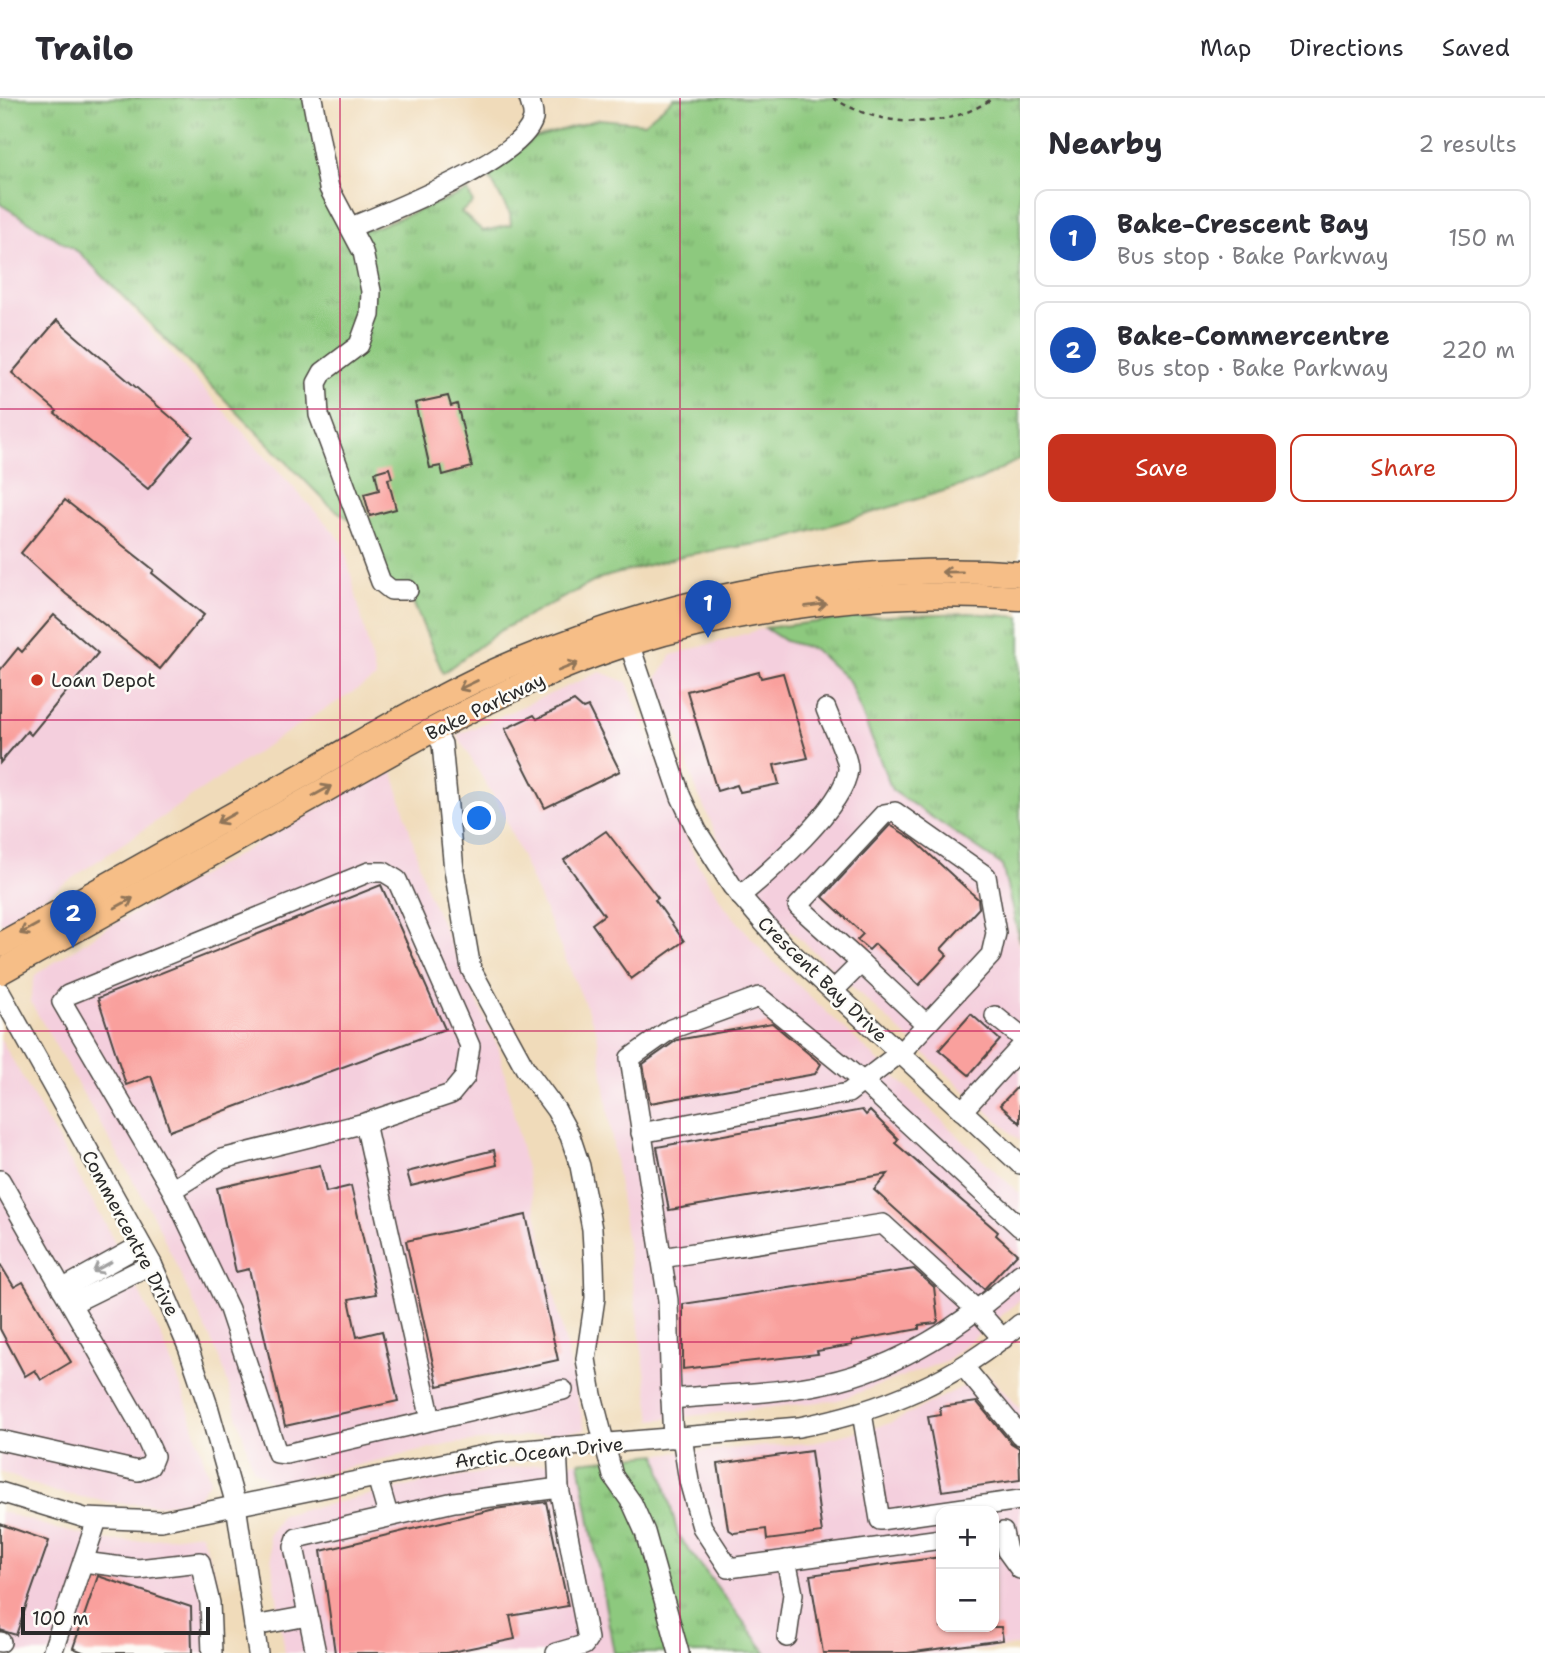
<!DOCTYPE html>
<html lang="en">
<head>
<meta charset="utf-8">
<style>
  body { margin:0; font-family:"Shantell Sans",sans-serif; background:#f2f2f3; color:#2b2b33 }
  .controls { position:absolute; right:21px; bottom:21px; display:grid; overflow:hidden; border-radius:14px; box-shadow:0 2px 5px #0004 }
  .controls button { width:63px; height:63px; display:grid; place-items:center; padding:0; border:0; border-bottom:2px solid #e1e1e2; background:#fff; color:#2b2b33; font:35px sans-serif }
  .scale { position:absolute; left:21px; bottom:18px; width:189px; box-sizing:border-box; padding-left:7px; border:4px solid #2b2b2b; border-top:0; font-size:19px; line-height:24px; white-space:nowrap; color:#2b2b2b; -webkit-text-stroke:5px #fdfcf7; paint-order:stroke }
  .you { position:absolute; left:480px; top:721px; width:24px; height:24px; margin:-18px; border:5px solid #fff; border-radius:50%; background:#1a73e8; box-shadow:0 0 0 10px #1a73e833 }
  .badge { display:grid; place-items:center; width:46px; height:46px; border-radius:50%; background:#c8321e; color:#fff; font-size:23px; font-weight:700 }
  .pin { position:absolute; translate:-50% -58px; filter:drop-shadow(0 2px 4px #0008) }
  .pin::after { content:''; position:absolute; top:37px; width:24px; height:21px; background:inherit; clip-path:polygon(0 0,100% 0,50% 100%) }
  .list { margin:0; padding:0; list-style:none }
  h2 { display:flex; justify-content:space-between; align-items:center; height:91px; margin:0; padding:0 28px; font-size:30px }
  h2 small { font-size:23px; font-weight:400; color:#7c7c81 }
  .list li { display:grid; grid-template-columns:46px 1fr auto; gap:21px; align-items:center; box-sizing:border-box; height:98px; margin:0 14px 14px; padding:0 14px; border:2px solid #e1e1e2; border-radius:14px }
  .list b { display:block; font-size:26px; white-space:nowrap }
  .list p { margin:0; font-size:23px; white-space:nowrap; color:#7c7c81 }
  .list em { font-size:23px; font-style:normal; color:#7c7c81 }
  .actions { display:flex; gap:14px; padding:21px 28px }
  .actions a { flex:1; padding:16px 0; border:2px solid #c8321e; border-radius:14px; text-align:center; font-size:24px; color:#c8321e }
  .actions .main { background:#c8321e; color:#fff }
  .map { position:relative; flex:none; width:1020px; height:1555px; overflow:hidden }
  header { display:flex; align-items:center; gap:42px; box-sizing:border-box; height:98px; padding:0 35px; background:#fff; border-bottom:2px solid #e1e1e2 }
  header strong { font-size:33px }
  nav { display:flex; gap:38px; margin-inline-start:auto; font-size:24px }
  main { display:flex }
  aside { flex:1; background:#fff }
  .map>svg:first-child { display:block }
</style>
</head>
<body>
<header>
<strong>Trailo</strong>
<nav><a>Map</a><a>Directions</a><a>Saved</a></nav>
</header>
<main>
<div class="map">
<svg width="1020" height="1555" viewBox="0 0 1020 1555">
  <defs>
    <pattern id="grass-tufts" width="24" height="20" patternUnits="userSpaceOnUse" patternTransform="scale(1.75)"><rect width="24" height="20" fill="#8dc97e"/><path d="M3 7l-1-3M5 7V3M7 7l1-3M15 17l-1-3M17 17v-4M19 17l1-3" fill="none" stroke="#73a367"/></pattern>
  </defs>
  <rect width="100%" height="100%" fill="#fdfcf7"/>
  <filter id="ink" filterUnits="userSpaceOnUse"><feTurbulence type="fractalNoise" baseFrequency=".0143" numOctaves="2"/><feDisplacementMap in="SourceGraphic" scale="14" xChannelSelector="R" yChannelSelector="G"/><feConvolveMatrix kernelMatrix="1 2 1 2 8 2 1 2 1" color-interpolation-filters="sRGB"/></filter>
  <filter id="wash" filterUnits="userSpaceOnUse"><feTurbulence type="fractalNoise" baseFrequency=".00686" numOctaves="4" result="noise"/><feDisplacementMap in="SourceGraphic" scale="28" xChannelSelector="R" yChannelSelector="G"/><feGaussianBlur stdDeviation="1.57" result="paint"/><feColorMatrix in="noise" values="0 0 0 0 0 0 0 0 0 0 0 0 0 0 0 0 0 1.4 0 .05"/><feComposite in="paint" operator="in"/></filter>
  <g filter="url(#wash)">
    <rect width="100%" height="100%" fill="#f0dbba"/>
    <g fill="#f4cfdd" fill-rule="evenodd">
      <path d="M0 106 80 155 343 444 376 580 278 640 5 826 0 824Z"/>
      <path d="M765 530 785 543 814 551 849 583 892 692 1002 768 1020 853V1043L774 817 741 779 721 746 698 696 657 580 672 557Z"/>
      <path d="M600 574 627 584 696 763 725 809 766 857 1020 1096V1202L946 1263 838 1302 652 1322 597 934 501 711 457 637Z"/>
      <path d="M392 670 427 793 499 951 585 1332 451 1346 274 1386 253 1371 222 1266 155 1121 30 903 35 877 105 831Z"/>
      <path d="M0 940 106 1127 162 1240 184 1297 210 1382 197 1401 159 1407 114 1405 55 1394 0 1374Z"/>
      <path d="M988 1276 1020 1311V1547L958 1555H767L678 1437 657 1356 811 1345 888 1326ZM941 1413H994V1529H941Z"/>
      <path d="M579 1364 614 1555H285L268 1438 281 1417 436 1382 537 1366Z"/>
      <path d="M0 1413 57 1431 108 1443H139L201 1435 218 1485 220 1555H0Z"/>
    </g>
    <g fill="url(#grass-tufts)" stroke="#5c7a54" stroke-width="2">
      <path d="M0 0H312L329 90 351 129 371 131 468 93 473 105 461 114 483 133 511 127 510 116 488 77 534 40 599 21 644 25 674 0H1020V361L980 382 782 442 686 457 601 480 501 532 443 575 408 492H391L360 428 331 409 80 155 0 106Z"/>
      <path d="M969 515 1020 519V844L1002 767 892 692 849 583 814 551 785 543 765 530 860 519Z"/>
      <path d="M657 1356 678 1437 767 1555H614L579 1364Z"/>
    </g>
    <g id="blocks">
      <g fill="#f9a09d">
        <path d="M57 222 193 338 148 391 55 315 57 313 12 275Z"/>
        <path d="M448 298 451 308 457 306 472 369 443 377 441 368 430 370 415 305Z"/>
        <path d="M389 370 392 380 388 381 396 411 370 418 364 396 379 392 375 374Z"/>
        <path d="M65 402 154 472 152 475 204 517 160 571 66 496 21 455Z"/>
        <path d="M54 517 98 555 31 637 27 633 0 665V572L18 550 22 554Z"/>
        <path d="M759 574 761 580 783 575 808 660 774 667 779 686 740 694 737 687 717 693 687 593Z"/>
        <path d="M574 603 583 611 588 609 620 673 545 710 505 631 534 617 537 621Z"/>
        <path d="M890 727 914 742 978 801 979 810 941 851 947 857 919 887 875 846 869 852 857 842 863 836 823 799Z"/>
        <path d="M606 733 658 800 655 802 684 843 631 881 592 826 604 817 564 762Z"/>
        <path d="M381 787 445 931 170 1033 151 978 126 987 98 900Z"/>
        <path d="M971 916 1000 942 969 977 939 952Z"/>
        <path d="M772 925 821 966 815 976 650 1005 643 966 677 942Z"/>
        <path d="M1020 986V1025L1000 1007Z"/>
        <path d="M862 1012 866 1017 870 1013 898 1041 895 1045 998 1134 996 1137 1017 1156 984 1191 874 1092 888 1076 669 1112 657 1049Z"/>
        <path d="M494 1052 497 1067 411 1088 407 1074Z"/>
        <path d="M320 1067 326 1094 351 1088 376 1196 349 1201 357 1239 382 1233 398 1303 285 1328 249 1171 236 1174 217 1090Z"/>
        <path d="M526 1117 558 1262 438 1288 406 1143Z"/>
        <path d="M0 1166 14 1189 23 1184 71 1264 41 1282 35 1272 25 1278 0 1231Z"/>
        <path d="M914 1171 934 1189 938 1223 936 1225 919 1227V1231L852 1243V1247L817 1253 818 1256 683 1271V1206Z"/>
        <path d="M977 1304 1011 1345 1019 1350 1020 1382 942 1393 928 1319 941 1317 940 1309Z"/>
        <path d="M811 1353 822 1435 767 1442 766 1431 734 1435 728 1431 718 1366Z"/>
        <path d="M546 1404 568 1508 510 1518 515 1541 446 1555H335L321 1453 495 1411Z"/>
        <path d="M0 1426 49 1443 16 1537 0 1532Z"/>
        <path d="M941 1459V1529H1001L1003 1542 907 1555H823L810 1477Z"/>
        <path d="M98 1478 191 1509 192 1555H85L73 1550Z"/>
      </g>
    </g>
  </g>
  <g filter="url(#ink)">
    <use href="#blocks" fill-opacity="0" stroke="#494540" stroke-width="2"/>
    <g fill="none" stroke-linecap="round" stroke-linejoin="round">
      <defs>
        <g id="minor">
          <path d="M312 0 329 90 363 154 371 193 370 217 359 247 323 274 317 285 319 317 381 484 391 492H408"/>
          <path d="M351 129C388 114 523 61 533 21 534 14 531 7 529 0"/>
          <path d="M629 545 681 699 697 733 732 788 783 847 1020 1066"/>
          <path d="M434 632 442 646 454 772 471 871 525 970 556 1012 570 1038 580 1068 592 1131 594 1166 595 1200 586 1261 592 1297 613 1378 632 1405 645 1434 679 1555"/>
          <path d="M740 798C769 774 844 709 848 672 849 660 831 625 826 611"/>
          <path d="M833 893 861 865 926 926"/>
          <path d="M0 894 152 1166 188 1249 208 1308 236 1407 258 1555"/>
          <path d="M995 918 1020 938"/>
          <path d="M962 1013 1020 950"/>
          <path d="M365 1025 431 1322"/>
          <path d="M641 1035 848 995 901 954 991 857 996 835 986 778 895 714 884 716 798 808 861 865"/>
          <path d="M0 1082 139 1325 154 1358 150 1368 138 1373 0 1342"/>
          <path d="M172 1092 222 1061 365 1025 451 996 465 979 470 948 397 782 384 774H369L68 897 62 904 172 1092 229 1211 277 1355 286 1356 563 1292"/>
          <path d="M1020 1129 861 982 759 899 671 931 630 960 668 1202 671 1301C722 1296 776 1296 826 1285 901 1269 964 1226 1020 1176"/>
          <path d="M661 1160 883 1126 978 1213 1003 1241"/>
          <path d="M62 1191 141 1147"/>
          <path d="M71 1206 152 1166"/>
          <path d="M964 1269 1020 1337"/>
          <path d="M671 1301 673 1340"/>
          <path d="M862 1315 880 1422 1020 1402"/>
          <path d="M682 1339 689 1383 702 1429 729 1470 941 1441"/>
          <path d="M377 1379 388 1417"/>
          <path d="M0 1394 85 1420 161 1423 499 1354 799 1329C883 1313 956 1282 1020 1226"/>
          <path d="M1003 1434 1007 1453 1020 1471"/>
          <path d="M786 1462 793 1496 787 1539"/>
          <path d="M83 1464 138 1471 200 1464 210 1505 212 1555"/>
          <path d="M254 1528 308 1518"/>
          <path d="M0 1544H1"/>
          <path d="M52 1555 97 1422"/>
          <path d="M316 1555 294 1449 297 1440 454 1404 559 1390"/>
          <path d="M556 1555 584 1547 588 1541 559 1390 557 1349"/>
        </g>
        <g id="major">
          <path d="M0 847C104 790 207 731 310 673 377 635 444 594 516 564 677 498 846 464 1020 476"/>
          <path d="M0 874C108 814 217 753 325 692 422 637 523 578 630 545 754 507 890 490 1020 500"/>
        </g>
      </defs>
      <use href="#minor" stroke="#494540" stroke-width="22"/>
      <use href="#major" stroke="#494540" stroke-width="27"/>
      <path stroke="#494540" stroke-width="2.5" stroke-dasharray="5 5" stroke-linecap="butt" d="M833 0C881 30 946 33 993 0"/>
      <use href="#minor" stroke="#fff" stroke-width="19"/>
      <use href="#major" stroke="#f6be87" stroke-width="24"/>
    </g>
    <defs><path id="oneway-shaft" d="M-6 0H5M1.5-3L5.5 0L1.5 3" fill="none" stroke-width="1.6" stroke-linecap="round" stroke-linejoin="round" transform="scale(1.75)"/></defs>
    <g stroke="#907459">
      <use href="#oneway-shaft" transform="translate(952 474) rotate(179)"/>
      <use href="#oneway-shaft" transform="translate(816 507) rotate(-8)"/>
      <use href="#oneway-shaft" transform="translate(568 569) rotate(-22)"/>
      <use href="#oneway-shaft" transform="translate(468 587) rotate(155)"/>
      <use href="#oneway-shaft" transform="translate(322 693) rotate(-29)"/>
      <use href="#oneway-shaft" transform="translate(226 720) rotate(151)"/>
      <use href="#oneway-shaft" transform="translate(124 805) rotate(-29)"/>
      <use href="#oneway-shaft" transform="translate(29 831) rotate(151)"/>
    </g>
    <use stroke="#a0a0a0" href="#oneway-shaft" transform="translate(102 1169) rotate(151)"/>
  </g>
  <path fill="none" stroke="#c2185b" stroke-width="2" stroke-opacity="0.55" d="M340 0V1555M680 0V1555M0 311H1020M0 622H1020M0 933H1020M0 1244H1020"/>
  <circle fill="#c8321e" stroke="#fdfcf7" stroke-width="2.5" cx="37" cy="582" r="7"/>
  <g text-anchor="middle" stroke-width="5" stroke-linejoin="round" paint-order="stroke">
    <g font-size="19" fill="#2b2b2b" stroke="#fdfcf7" text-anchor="start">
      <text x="51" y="589">Loan Depot</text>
    </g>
    <g font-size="19" fill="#2b2b2b" stroke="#fdfcf7">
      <text transform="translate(485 608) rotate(-26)" y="7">Bake Parkway</text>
      <text transform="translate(823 881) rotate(44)" y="7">Crescent Bay Drive</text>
      <text transform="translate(131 1135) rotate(62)" y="7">Commercentre Drive</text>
      <text transform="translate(539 1354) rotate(-6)" y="7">Arctic Ocean Drive</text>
    </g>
  </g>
</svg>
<div class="controls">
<button>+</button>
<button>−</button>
</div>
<div class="scale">100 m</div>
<div class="you"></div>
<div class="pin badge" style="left:708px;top:540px;background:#1a4fb4">1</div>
<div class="pin badge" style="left:73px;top:850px;background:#1a4fb4">2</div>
</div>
<aside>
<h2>Nearby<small>2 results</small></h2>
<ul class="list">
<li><span class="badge" style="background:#1a4fb4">1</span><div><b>Bake-Crescent Bay</b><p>Bus stop · Bake Parkway</p></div><em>150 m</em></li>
<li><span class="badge" style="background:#1a4fb4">2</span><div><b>Bake-Commercentre</b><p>Bus stop · Bake Parkway</p></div><em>220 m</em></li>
</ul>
<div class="actions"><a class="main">Save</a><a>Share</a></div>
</aside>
</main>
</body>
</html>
